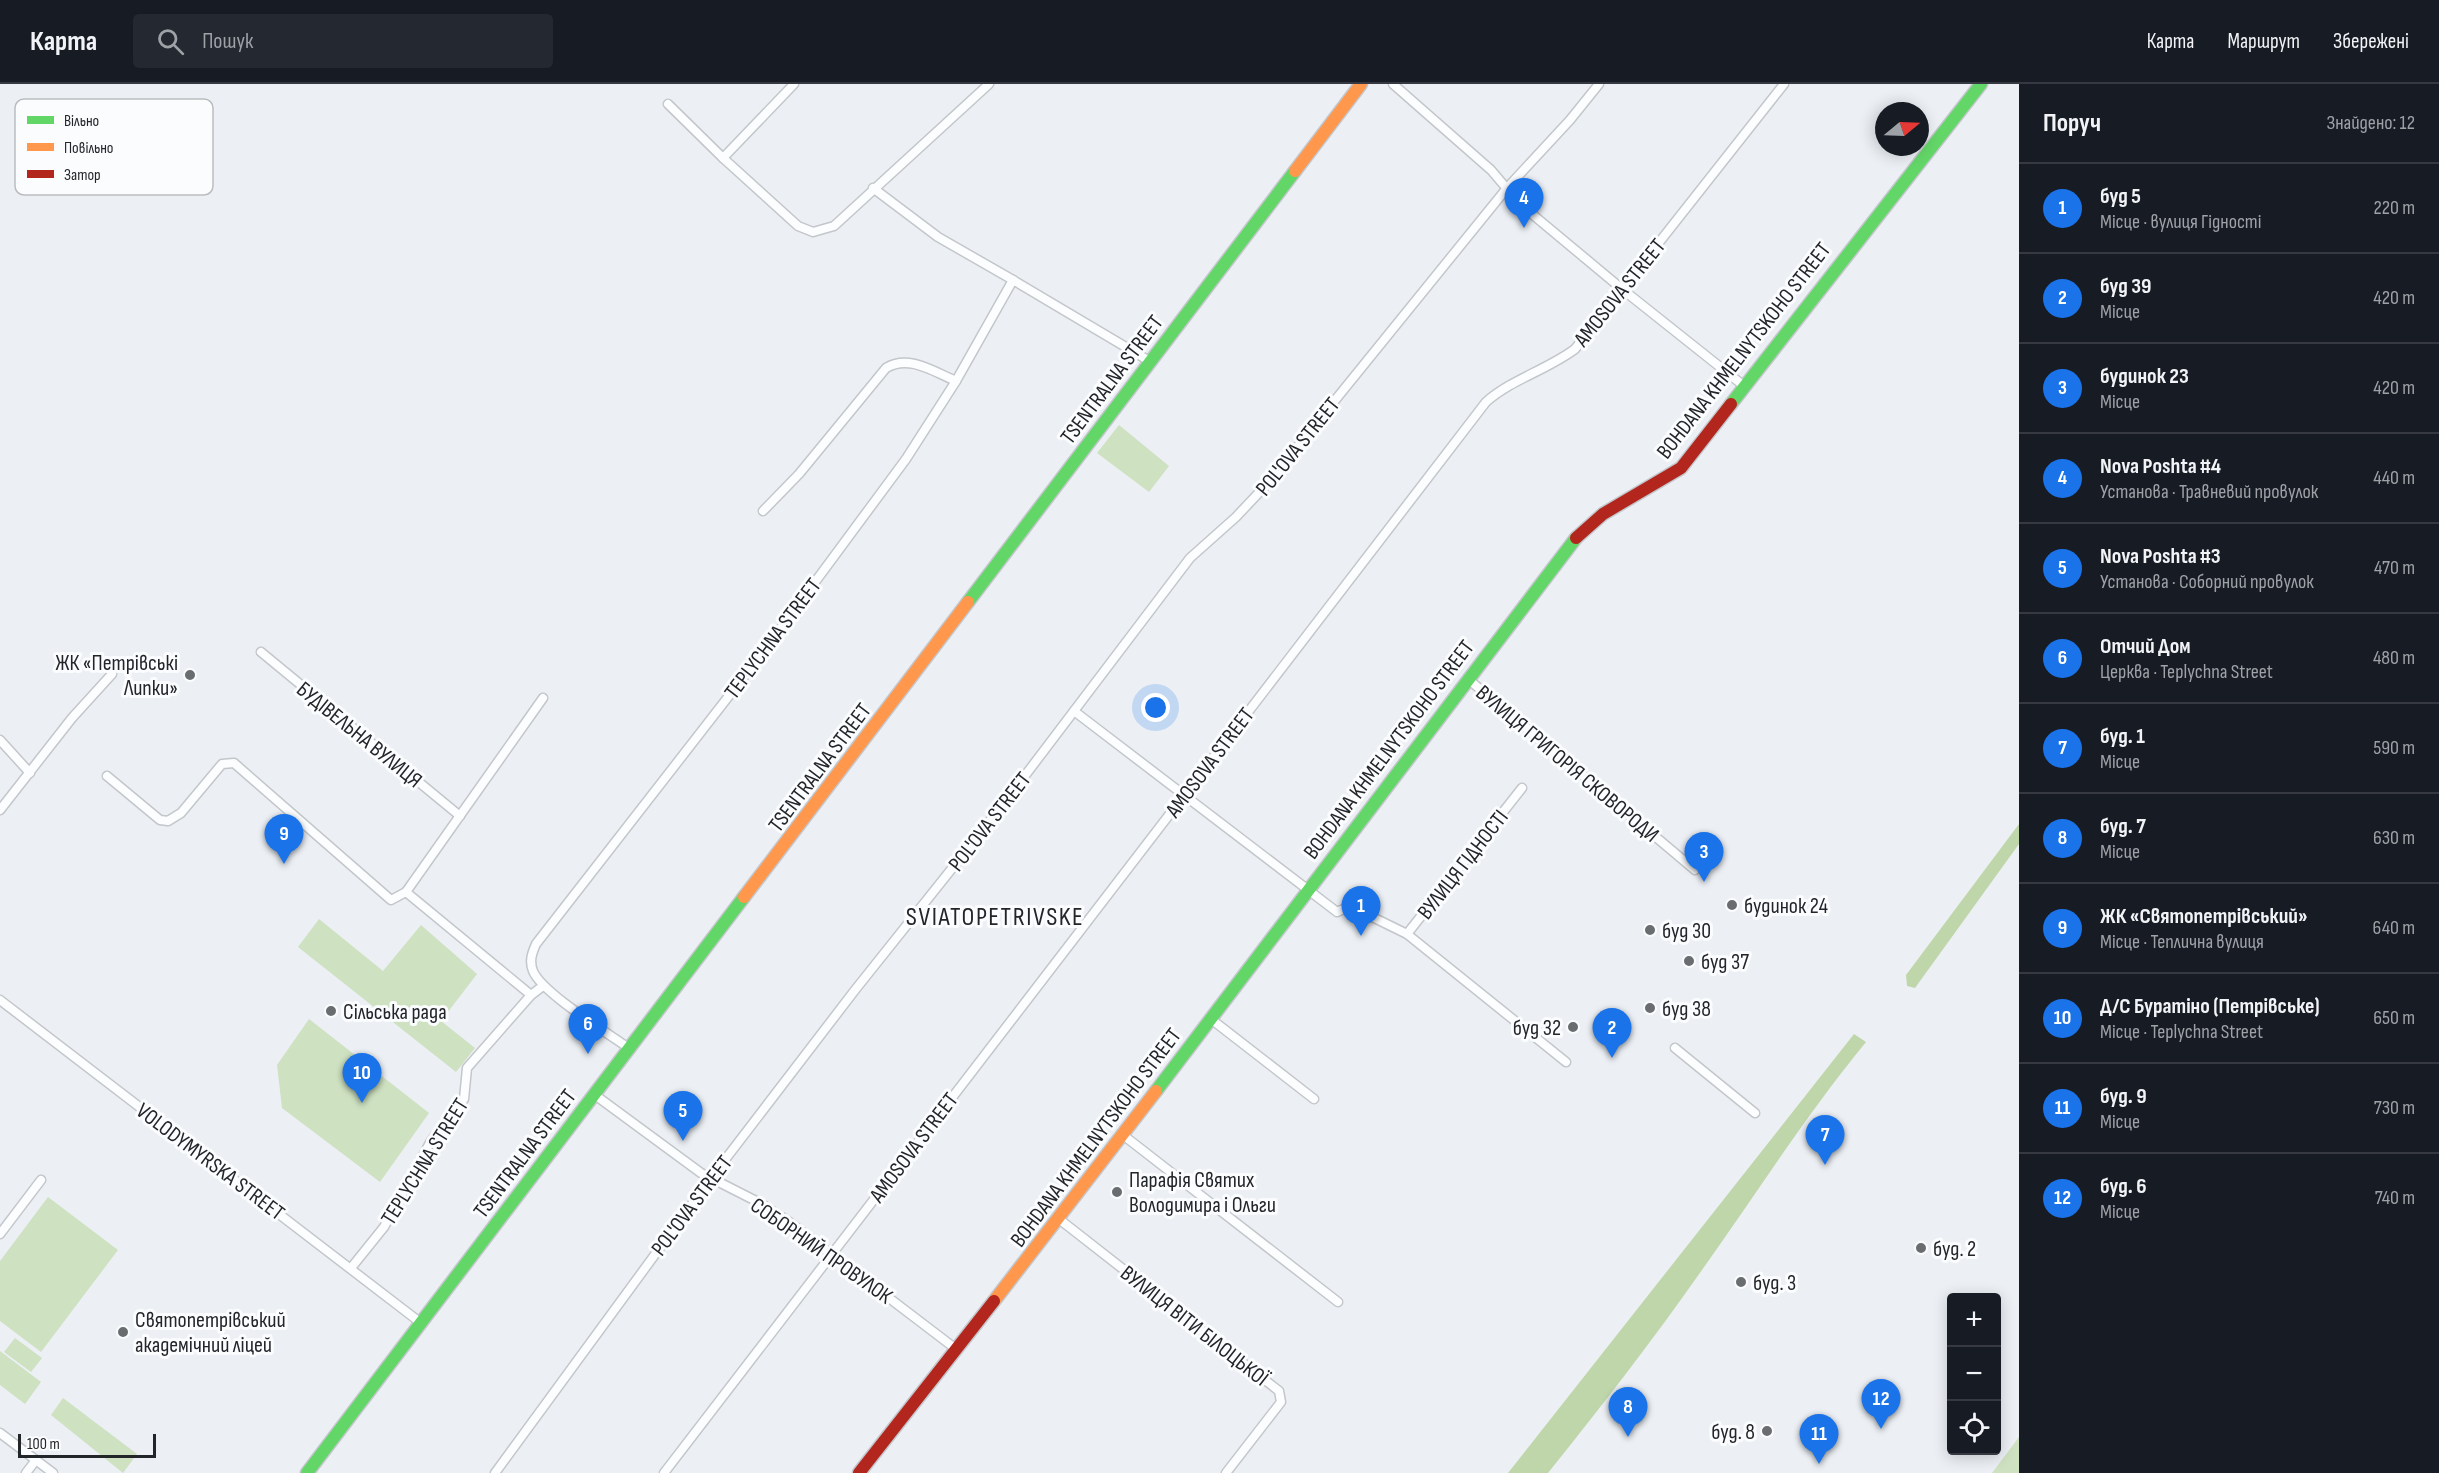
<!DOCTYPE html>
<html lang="uk">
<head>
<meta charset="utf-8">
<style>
  body { margin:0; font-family:"Sofia Sans Condensed",sans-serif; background:#242831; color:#f1f3f6 }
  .controls { position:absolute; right:18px; bottom:18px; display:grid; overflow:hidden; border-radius:6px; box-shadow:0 3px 15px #0003 }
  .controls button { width:54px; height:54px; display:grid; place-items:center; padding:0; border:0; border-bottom:2px solid #363941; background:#171b24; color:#f1f3f6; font:30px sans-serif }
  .compass { position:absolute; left:1875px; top:18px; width:54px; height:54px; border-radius:50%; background:#171b24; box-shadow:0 3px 15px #0003; rotate:71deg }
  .scale { position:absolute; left:18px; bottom:15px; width:138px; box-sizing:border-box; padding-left:6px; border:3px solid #232629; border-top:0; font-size:16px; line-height:21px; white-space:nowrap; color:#232629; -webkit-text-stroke:4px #fbfcfe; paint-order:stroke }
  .you { position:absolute; left:1156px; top:624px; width:21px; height:21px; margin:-15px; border:4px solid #fff; border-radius:50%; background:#1a73e8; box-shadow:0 0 0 9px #1a73e833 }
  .badge { display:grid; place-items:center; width:39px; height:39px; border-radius:50%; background:#1a73e8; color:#fff; font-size:20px; font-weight:700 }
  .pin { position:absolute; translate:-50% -50px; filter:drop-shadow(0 2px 3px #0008) }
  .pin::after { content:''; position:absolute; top:32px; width:21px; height:18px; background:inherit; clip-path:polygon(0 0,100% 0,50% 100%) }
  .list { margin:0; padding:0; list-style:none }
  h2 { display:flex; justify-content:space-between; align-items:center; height:78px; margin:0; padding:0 24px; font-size:26px }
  h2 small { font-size:20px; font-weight:400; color:#9ea1a6 }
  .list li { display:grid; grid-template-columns:39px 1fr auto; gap:18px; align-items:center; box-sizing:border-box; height:90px; padding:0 24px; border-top:2px solid #363941 }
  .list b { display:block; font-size:22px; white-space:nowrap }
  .list p { margin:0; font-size:20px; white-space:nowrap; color:#9ea1a6 }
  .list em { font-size:20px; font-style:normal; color:#9ea1a6 }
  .icon { flex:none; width:33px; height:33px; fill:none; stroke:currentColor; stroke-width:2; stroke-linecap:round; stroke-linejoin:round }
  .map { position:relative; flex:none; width:2019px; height:1389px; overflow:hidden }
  header { display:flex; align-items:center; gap:36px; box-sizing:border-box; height:84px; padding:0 30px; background:#171b24; border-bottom:2px solid #363941 }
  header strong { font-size:28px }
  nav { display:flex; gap:33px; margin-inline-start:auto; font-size:21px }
  .search { width:420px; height:54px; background:#242831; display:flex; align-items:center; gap:15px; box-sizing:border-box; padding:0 21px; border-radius:6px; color:#9ea1a6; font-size:22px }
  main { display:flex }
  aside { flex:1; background:#171b24 }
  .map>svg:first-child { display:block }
</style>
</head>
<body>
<header>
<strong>Карта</strong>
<div class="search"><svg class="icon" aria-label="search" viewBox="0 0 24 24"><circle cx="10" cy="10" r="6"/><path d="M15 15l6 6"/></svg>Пошук</div>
<nav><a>Карта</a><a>Маршрут</a><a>Збережені</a></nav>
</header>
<main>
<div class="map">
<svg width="2019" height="1389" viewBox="0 0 2019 1389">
  <rect width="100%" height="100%" fill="#ecf0f5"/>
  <g fill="#cee1c1">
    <path d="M1119 341 1169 382 1149 408 1097 369Z"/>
    <path d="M319 835 383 887 421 841 477 890 441 937 475 964 456 988 298 863Z"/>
    <path d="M309 935 429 1029 380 1098 282 1024 277 981Z"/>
    <path d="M48 1113 118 1166 41 1268 0 1237V1177Z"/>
    <path d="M15 1254 42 1274 31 1288 4 1268Z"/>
    <path d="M0 1267 41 1298 25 1320 0 1301Z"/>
    <path d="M63 1314 137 1370 123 1389 51 1331Z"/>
    <path d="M2019 1353V1389H1992Z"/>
  </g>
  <g fill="#bfd6aa">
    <path d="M2019 740V760L1915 904 1907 902 1906 891Z"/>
    <path d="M1854 950 1866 958C1806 1031 1756 1110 1702 1186 1653 1256 1601 1323 1548 1389H1508Z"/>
  </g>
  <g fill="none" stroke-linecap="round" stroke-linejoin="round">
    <defs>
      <g id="street">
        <path d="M794 0 723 74 798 142 813 148 834 142 989 0"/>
        <path d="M1393 0 1491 86 1520 120 1622 205 1744 302"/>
        <path d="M668 20 723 74"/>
        <path d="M873 104 938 153 1013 196"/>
        <path d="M763 427 799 390 886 284C909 270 934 288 956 297"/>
        <path d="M261 568 460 732"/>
        <path d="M1468 595 1695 786"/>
        <path d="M1074 627 1337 828 1350 822 1407 850 1522 704"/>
        <path d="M0 656 30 689"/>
        <path d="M107 692 160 736 168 737 181 729 222 680 234 679 391 816 406 808"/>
        <path d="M0 726 72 634 112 590"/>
        <path d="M1407 850 1566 978"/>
        <path d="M531 911 406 808 543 614"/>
        <path d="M0 916 421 1239"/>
        <path d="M1211 935 1314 1015"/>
        <path d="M1675 964 1755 1029"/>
        <path d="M630 965C608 949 542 909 533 887 529 877 532 869 536 860L767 563 906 375 956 297 1013 196 1151 278"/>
        <path d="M595 1011 701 1089 762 1120 788 1137 956 1265"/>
        <path d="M1123 1051 1338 1218"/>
        <path d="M1059 1135 1279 1307 1281 1318 1226 1389"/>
        <path d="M0 1150 41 1096"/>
        <path d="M351 1184 384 1143 431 1057 464 1015 467 984 531 911 543 902"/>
        <path d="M0 1349 53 1389"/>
        <path d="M26 1389 36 1376"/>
        <path d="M495 1389 711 1094 855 906 1005 718 1190 474 1236 433 1268 399 1507 104 1570 36 1599 0"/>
        <path d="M664 1389 1486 318C1512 295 1547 286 1575 265L1784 0"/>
      </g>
      <g id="fast">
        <path d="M1731 320 1981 0"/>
        <path d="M968 518 1295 87"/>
        <path d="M1156 1007 1576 454"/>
        <path d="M307 1389 744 813"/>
      </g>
      <g id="slow">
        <path d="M1295 87 1361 0"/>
        <path d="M744 813 968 518"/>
        <path d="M994 1217 1156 1007"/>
      </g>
      <g id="jam">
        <path d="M1576 454 1603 430 1681 384 1731 320"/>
        <path d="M859 1389 994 1217"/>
      </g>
    </defs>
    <use href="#street" stroke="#c3c6ca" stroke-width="11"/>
    <use href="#fast" stroke="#c3c6ca" stroke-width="15"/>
    <use href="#slow" stroke="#c3c6ca" stroke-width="15"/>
    <use href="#jam" stroke="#c3c6ca" stroke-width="15"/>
    <use href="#street" stroke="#fcfdfe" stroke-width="8"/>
    <use href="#fast" stroke="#63d668" stroke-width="12"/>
    <use href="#slow" stroke="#ff974d" stroke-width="12"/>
    <use href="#jam" stroke="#b3261e" stroke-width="12"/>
  </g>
  <g fill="#696d70" stroke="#fbfcfe" stroke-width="2">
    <circle cx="190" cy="591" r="6"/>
    <circle cx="1732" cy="821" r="6"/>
    <circle cx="1650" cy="846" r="6"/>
    <circle cx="1689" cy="877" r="6"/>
    <circle cx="1650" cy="924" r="6"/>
    <circle cx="331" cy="927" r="6"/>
    <circle cx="1573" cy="943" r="6"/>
    <circle cx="1117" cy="1108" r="6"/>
    <circle cx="1921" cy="1164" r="6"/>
    <circle cx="1741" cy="1198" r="6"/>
    <circle cx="123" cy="1248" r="6"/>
    <circle cx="1767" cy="1347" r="6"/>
  </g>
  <g text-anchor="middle" stroke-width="6" stroke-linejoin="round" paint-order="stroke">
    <g font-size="22" fill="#232629" stroke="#fbfcfe">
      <text transform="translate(1619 208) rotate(-51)" y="8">AMOSOVA STREET</text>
      <text transform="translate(1743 266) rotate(-52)" y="8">BOHDANA KHMELNYTSKOHO STREET</text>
      <text transform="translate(1111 295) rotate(-53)" y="8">TSENTRALNA STREET</text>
      <text transform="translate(1297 362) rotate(-51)" y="8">POL'OVA STREET</text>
      <text transform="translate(772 554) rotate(-53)" y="8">TEPLYCHNA STREET</text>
      <text transform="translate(360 650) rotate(39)" y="8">БУДІВЕЛЬНА ВУЛИЦЯ</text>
      <text transform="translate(1388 665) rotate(-53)" y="8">BOHDANA KHMELNYTSKOHO STREET</text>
      <text transform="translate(1209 678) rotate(-53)" y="8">AMOSOVA STREET</text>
      <text transform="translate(1568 679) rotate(40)" y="8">ВУЛИЦЯ ГРИГОРІЯ СКОВОРОДИ</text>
      <text transform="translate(819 683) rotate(-53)" y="8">TSENTRALNA STREET</text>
      <text transform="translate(989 737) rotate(-52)" y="8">POL'OVA STREET</text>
      <text transform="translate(1462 780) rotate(-52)" y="8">ВУЛИЦЯ ГІДНОСТІ</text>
      <text transform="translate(1095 1053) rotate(-53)" y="8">BOHDANA KHMELNYTSKOHO STREET</text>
      <text transform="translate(913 1063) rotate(-53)" y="8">AMOSOVA STREET</text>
      <text transform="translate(524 1069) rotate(-53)" y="8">TSENTRALNA STREET</text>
      <text transform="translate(211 1077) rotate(37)" y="8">VOLODYMYRSKA STREET</text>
      <text transform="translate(424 1077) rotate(-58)" y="8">TEPLYCHNA STREET</text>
      <text transform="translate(691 1121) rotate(-53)" y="8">POL'OVA STREET</text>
      <text transform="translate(822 1166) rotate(35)" y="8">СОБОРНИЙ ПРОВУЛОК</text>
      <text transform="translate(1195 1241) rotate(38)" y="8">ВУЛИЦЯ ВІТИ БІЛОЦЬКОЇ</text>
    </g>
    <g font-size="22" fill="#232629" stroke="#fbfcfe" text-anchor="start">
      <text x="178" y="586" text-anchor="end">ЖК «Петрівські<tspan x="178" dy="25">Липки»</tspan></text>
      <text x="1744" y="829">будинок 24</text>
      <text x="1662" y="854">буд 30</text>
      <text x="1701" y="885">буд 37</text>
      <text x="1662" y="932">буд 38</text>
      <text x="343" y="935">Сільська рада</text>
      <text x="1561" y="951" text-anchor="end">буд 32</text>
      <text x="1129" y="1103">Парафія Святих<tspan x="1129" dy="25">Володимира і Ольги</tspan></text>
      <text x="1933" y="1172">буд. 2</text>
      <text x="1753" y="1206">буд. 3</text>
      <text x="135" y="1243">Святопетрівський<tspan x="135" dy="25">академічний ліцей</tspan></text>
      <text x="1755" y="1355" text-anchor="end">буд. 8</text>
    </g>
    <g font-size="26" letter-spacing="1.5" fill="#232629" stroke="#fbfcfe">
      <text x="995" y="841">SVIATOPETRIVSKE</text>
    </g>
  </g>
  <rect x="15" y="15" width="198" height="96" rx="9" fill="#fbfcfe" stroke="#babcbe" stroke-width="1.5"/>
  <rect x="27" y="32" width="27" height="8" fill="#63d668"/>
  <rect x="27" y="59" width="27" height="8" fill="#ff974d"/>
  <rect x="27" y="86" width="27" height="8" fill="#b3261e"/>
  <g font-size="16" fill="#232629">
    <text x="64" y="42">Вільно</text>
    <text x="64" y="69">Повільно</text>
    <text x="64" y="96">Затор</text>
  </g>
</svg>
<div class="controls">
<button>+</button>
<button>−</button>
<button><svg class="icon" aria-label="locate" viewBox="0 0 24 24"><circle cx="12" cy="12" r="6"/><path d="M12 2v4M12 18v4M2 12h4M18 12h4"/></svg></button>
</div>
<svg class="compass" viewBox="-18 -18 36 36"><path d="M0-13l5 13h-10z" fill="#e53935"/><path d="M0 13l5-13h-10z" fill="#9ea1a6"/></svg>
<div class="scale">100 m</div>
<div class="you"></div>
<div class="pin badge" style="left:1361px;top:852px">1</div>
<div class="pin badge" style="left:1612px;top:974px">2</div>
<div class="pin badge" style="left:1704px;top:798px">3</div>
<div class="pin badge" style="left:1524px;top:144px">4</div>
<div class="pin badge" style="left:683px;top:1057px">5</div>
<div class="pin badge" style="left:588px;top:970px">6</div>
<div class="pin badge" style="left:1825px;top:1081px">7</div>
<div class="pin badge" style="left:1628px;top:1353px">8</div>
<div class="pin badge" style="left:284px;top:780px">9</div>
<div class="pin badge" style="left:362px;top:1019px">10</div>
<div class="pin badge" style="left:1819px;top:1380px">11</div>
<div class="pin badge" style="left:1881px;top:1345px">12</div>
</div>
<aside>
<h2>Поруч<small>Знайдено: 12</small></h2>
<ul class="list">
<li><span class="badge">1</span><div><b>буд 5</b><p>Місце · вулиця Гідності</p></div><em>220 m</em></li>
<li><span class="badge">2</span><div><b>буд 39</b><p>Місце</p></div><em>420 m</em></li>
<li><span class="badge">3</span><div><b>будинок 23</b><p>Місце</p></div><em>420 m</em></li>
<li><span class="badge">4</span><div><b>Nova Poshta #4</b><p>Установа · Травневий провулок</p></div><em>440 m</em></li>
<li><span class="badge">5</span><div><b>Nova Poshta #3</b><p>Установа · Соборний провулок</p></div><em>470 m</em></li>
<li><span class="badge">6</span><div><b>Отчий Дом</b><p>Церква · Teplychna Street</p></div><em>480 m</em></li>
<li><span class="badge">7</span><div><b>буд. 1</b><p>Місце</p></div><em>590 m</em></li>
<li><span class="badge">8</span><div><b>буд. 7</b><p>Місце</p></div><em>630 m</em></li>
<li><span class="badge">9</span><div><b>ЖК «Святопетрівський»</b><p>Місце · Теплична вулиця</p></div><em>640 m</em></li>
<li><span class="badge">10</span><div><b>Д/С Буратіно (Петрівське)</b><p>Місце · Teplychna Street</p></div><em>650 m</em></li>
<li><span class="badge">11</span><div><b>буд. 9</b><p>Місце</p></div><em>730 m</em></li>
<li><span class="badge">12</span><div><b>буд. 6</b><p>Місце</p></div><em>740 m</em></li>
</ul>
</aside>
</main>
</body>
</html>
